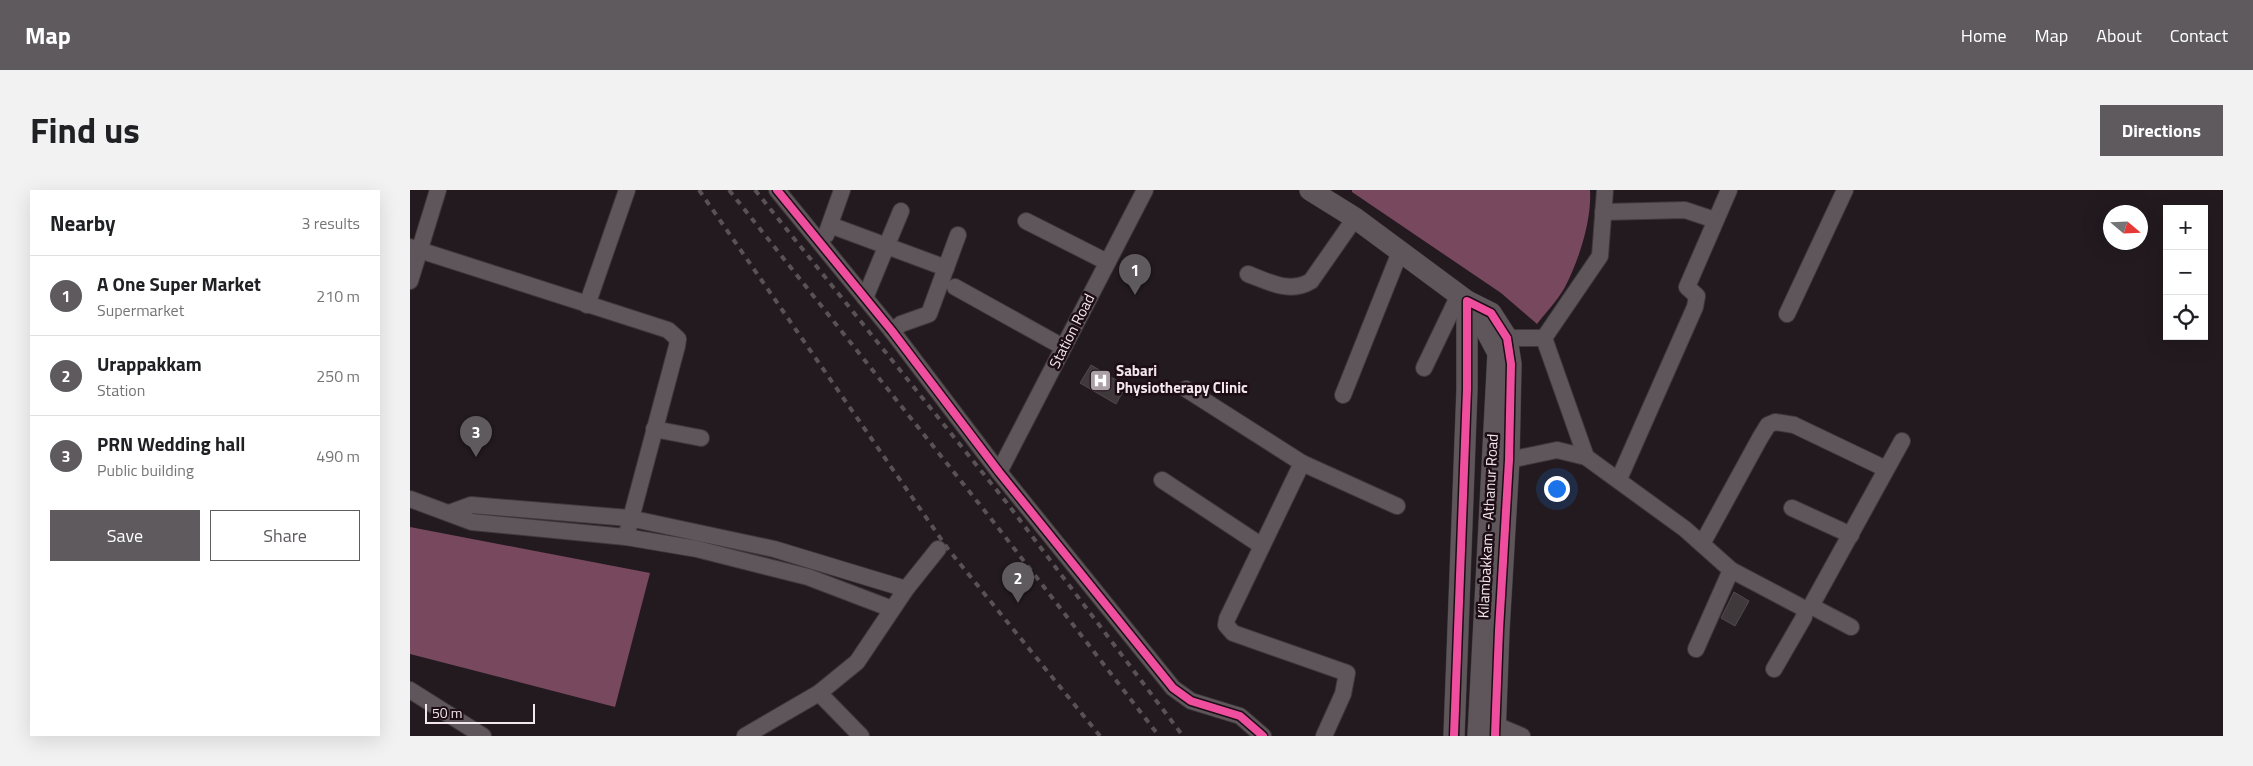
<!DOCTYPE html>
<html lang="en">
<head>
<meta charset="utf-8">
<style>
  body { margin:0; font-family:"Titillium Web",sans-serif; background:#f2f2f2; color:#202124 }
  .controls { position:absolute; right:15px; top:15px; display:grid; overflow:hidden; border-radius:0px; box-shadow:0 5px 20px #0002 }
  .controls button { width:45px; height:45px; display:grid; place-items:center; padding:0; border:0; border-bottom:1px solid #e0e0e0; background:#fff; color:#202124; font:25px sans-serif }
  .compass { position:absolute; left:1693px; top:15px; width:45px; height:45px; border-radius:50%; background:#fff; box-shadow:0 5px 20px #0002; rotate:109deg }
  .scale { position:absolute; left:15px; bottom:12px; width:110px; box-sizing:border-box; padding-left:5px; border:2px solid #f3e7ec; border-top:0; font-size:14px; line-height:18px; white-space:nowrap; color:#f3e7ec; -webkit-text-stroke:4px #1d0d15; paint-order:stroke }
  .you { position:absolute; left:1146px; top:298px; width:18px; height:18px; margin:-12px; border:4px solid #fff; border-radius:50%; background:#1a73e8; box-shadow:0 0 0 8px #1a73e833 }
  .badge { display:grid; place-items:center; width:32px; height:32px; border-radius:50%; background:#5e5a5e; color:#fff; font-size:16px; font-weight:700 }
  .pin { position:absolute; translate:-50% -41px; filter:drop-shadow(0 1px 2px #0008) }
  .pin::after { content:''; position:absolute; top:26px; width:18px; height:15px; background:inherit; clip-path:polygon(0 0,100% 0,50% 100%) }
  .list { margin:0; padding:0; list-style:none }
  h2 { display:flex; justify-content:space-between; align-items:center; height:65px; margin:0; padding:0 20px; font-size:21px }
  h2 small { font-size:16px; font-weight:400; color:#757577 }
  .list li { display:grid; grid-template-columns:32px 1fr auto; gap:15px; align-items:center; box-sizing:border-box; height:80px; padding:0 20px; border-top:1px solid #e0e0e0 }
  .list b { display:block; font-size:19px; white-space:nowrap }
  .list p { margin:0; font-size:16px; white-space:nowrap; color:#757577 }
  .list em { font-size:16px; font-style:normal; color:#757577 }
  .actions { display:flex; gap:10px; padding:15px 20px }
  .actions a { flex:1; padding:11px 0; border:1px solid #5e5a5e; border-radius:0px; text-align:center; font-size:18px; color:#5e5a5e }
  .actions .main { background:#5e5a5e; color:#fff }
  .icon { flex:none; width:28px; height:28px; fill:none; stroke:currentColor; stroke-width:2; stroke-linecap:round; stroke-linejoin:round }
  .map { position:relative; flex:none; width:1813px; height:546px; overflow:hidden; border-radius:0px }
  header { display:flex; align-items:center; gap:30px; box-sizing:border-box; height:70px; padding:0 25px; background:#5e5a5e; color:#fff }
  header strong { font-size:24px }
  nav { display:flex; gap:28px; margin-inline-start:auto; font-size:18px }
  .intro { display:flex; align-items:center; justify-content:space-between; box-sizing:border-box; height:120px; padding:0 30px }
  h1 { margin:0; font-size:35px }
  .button { padding:12px 22px; border-radius:0px; background:#5e5a5e; color:#fff; font-size:18px; font-weight:700 }
  main { display:flex; gap:30px; padding:0 30px }
  aside { flex:1; background:#fff; border-radius:0px; box-shadow:0 5px 20px #0002 }
  .map>svg:first-child { display:block }
</style>
</head>
<body>
<header>
<strong>Map</strong>
<nav><a>Home</a><a>Map</a><a>About</a><a>Contact</a></nav>
</header>
<div class="intro"><h1>Find us</h1><a class="button">Directions</a></div>
<main>
<aside>
<h2>Nearby<small>3 results</small></h2>
<ul class="list">
<li><span class="badge">1</span><div><b>A One Super Market</b><p>Supermarket</p></div><em>210 m</em></li>
<li><span class="badge">2</span><div><b>Urappakkam</b><p>Station</p></div><em>250 m</em></li>
<li><span class="badge">3</span><div><b>PRN Wedding hall</b><p>Public building</p></div><em>490 m</em></li>
</ul>
<div class="actions"><a class="main">Save</a><a>Share</a></div>
</aside>
<div class="map">
<svg width="1813" height="546" viewBox="0 0 1813 546">
  <rect width="100%" height="100%" fill="#221a1e"/>
  <g fill="#78485f">
    <path d="M942 0H1180C1182 30 1169 70 1155 97 1148 110 1136 122 1127 134L1091 103 942 2Z"/>
    <path d="M0 337 240 383 205 517 0 464Z"/>
  </g>
  <g fill="#40393c" stroke="#50484c">
    <path d="M681 175 716 196 706 214 670 193Z"/>
    <path d="M1324 402 1339 411 1325 436 1311 428Z"/>
  </g>
  <g fill="none" stroke-linecap="round" stroke-linejoin="round">
    <defs>
      <g id="minor">
        <path d="M367 0 482 141 589 282 763 498 781 511 830 526 853 546"/>
        <path d="M1193 22 1275 20 1305 30"/>
        <path d="M616 31 697 72"/>
        <path d="M420 35 536 78"/>
        <path d="M416 45 432 0"/>
        <path d="M0 57 258 140 268 149 267 156 216 347"/>
        <path d="M838 84C859 92 880 104 901 91L945 28"/>
        <path d="M0 91 28 0"/>
        <path d="M545 97 653 157"/>
        <path d="M455 108 491 21"/>
        <path d="M177 115 217 0"/>
        <path d="M1377 124 1435 0"/>
        <path d="M482 141 491 134 519 124 548 45"/>
        <path d="M1097 148H1134L1190 66 1195 0"/>
        <path d="M1134 148 1176 267"/>
        <path d="M1014 178 1049 105"/>
        <path d="M776 199 892 273 987 316"/>
        <path d="M933 205 990 62"/>
        <path d="M244 239 291 248"/>
        <path d="M1099 270 1147 260 1176 267 1275 339 1321 380 1395 419"/>
        <path d="M892 273 817 429 816 435 823 443 937 483 933 504 914 546"/>
        <path d="M589 282 735 0"/>
        <path d="M1209 289 1285 117 1287 106 1277 97 1319 0"/>
        <path d="M752 290 852 356"/>
        <path d="M0 309 62 332 216 347 287 359 398 387 482 419"/>
        <path d="M1382 318 1441 345"/>
        <path d="M39 323 61 315 219 328 364 359 496 399"/>
        <path d="M1292 354 1350 248 1358 235 1365 232 1384 235 1476 279"/>
        <path d="M1401 416 1441 437"/>
        <path d="M1286 459 1321 380"/>
        <path d="M1364 479 1394 427 1395 419 1401 416 1492 251"/>
        <path d="M0 500 73 546"/>
        <path d="M409 503 451 546"/>
        <path d="M1086 535 1112 546"/>
        <path d="M335 546 409 503 447 472 496 399 528 359"/>
      </g>
      <g id="tertiary">
        <path d="M900 0 945 28 1057 111 1071 131 1088 163 1068 546"/>
        <path d="M1044 546 1057 199V111L1081 123 1097 148 1101 174 1099 270 1089 440 1085 546"/>
      </g>
    </defs>
    <use href="#minor" stroke="#3e383b" stroke-width="18"/>
    <use href="#tertiary" stroke="#3e383b" stroke-width="22"/>
    <use href="#minor" stroke="#5e565a" stroke-width="16"/>
    <use href="#tertiary" stroke="#5e565a" stroke-width="21"/>
    <g stroke="#595255" stroke-width="4" stroke-dasharray="6 6" stroke-linecap="butt">
      <path d="M289 0 538 359 690 546"/>
      <path d="M319 0 586 335 749 546"/>
      <path d="M345 0 597 313 773 546"/>
    </g>
    <defs>
      <g id="cycleway">
        <path d="M367 0 482 141 589 282 763 498 781 511 830 526 853 546"/>
        <path d="M1044 546 1057 199V111L1081 123 1097 148 1101 174 1099 270 1089 440 1085 546"/>
      </g>
    </defs>
    <use href="#cycleway" stroke="#1d0d15" stroke-width="11"/>
    <use href="#cycleway" stroke="#ef4d9e" stroke-width="8"/>
  </g>
  <defs>
    <symbol id="hospital-square" viewBox="-11 -11 22 22"><rect x="-9" y="-9" width="18" height="18" rx="4" fill="#aa9fa4" stroke="#1d0d15"/><path d="M-5-5h3v3.5h4V-5h3V5h-3V1.5h-4V5h-3Z" fill="#fff"/></symbol>
  </defs>
  <g fill-rule="evenodd">
    <use href="#hospital-square" x="678" y="178" width="25" height="25"/>
  </g>
  <g text-anchor="middle" stroke-width="5" stroke-linejoin="round" paint-order="stroke">
    <g font-size="15" fill="#f3e7ec" stroke="#1d0d15">
      <text transform="translate(662 141) rotate(-63)" y="5">Station Road</text>
      <text transform="translate(1078 336) rotate(-87)" y="5">Kilambakkam - Athanur Road</text>
    </g>
    <g font-size="15" font-weight="bold" fill="#f3e7ec" stroke="#1d0d15" text-anchor="start">
      <text x="706" y="186">Sabari<tspan x="706" dy="17">Physiotherapy Clinic</tspan></text>
    </g>
  </g>
</svg>
<div class="controls">
<button>+</button>
<button>−</button>
<button><svg class="icon" aria-label="locate" viewBox="0 0 24 24"><circle cx="12" cy="12" r="6"/><path d="M12 2v4M12 18v4M2 12h4M18 12h4"/></svg></button>
</div>
<svg class="compass" viewBox="-18 -18 36 36"><path d="M0-13l5 13h-10z" fill="#e53935"/><path d="M0 13l5-13h-10z" fill="#757577"/></svg>
<div class="scale">50 m</div>
<div class="you"></div>
<div class="pin badge" style="left:725px;top:105px">1</div>
<div class="pin badge" style="left:608px;top:413px">2</div>
<div class="pin badge" style="left:66px;top:267px">3</div>
</div>
</main>
</body>
</html>
